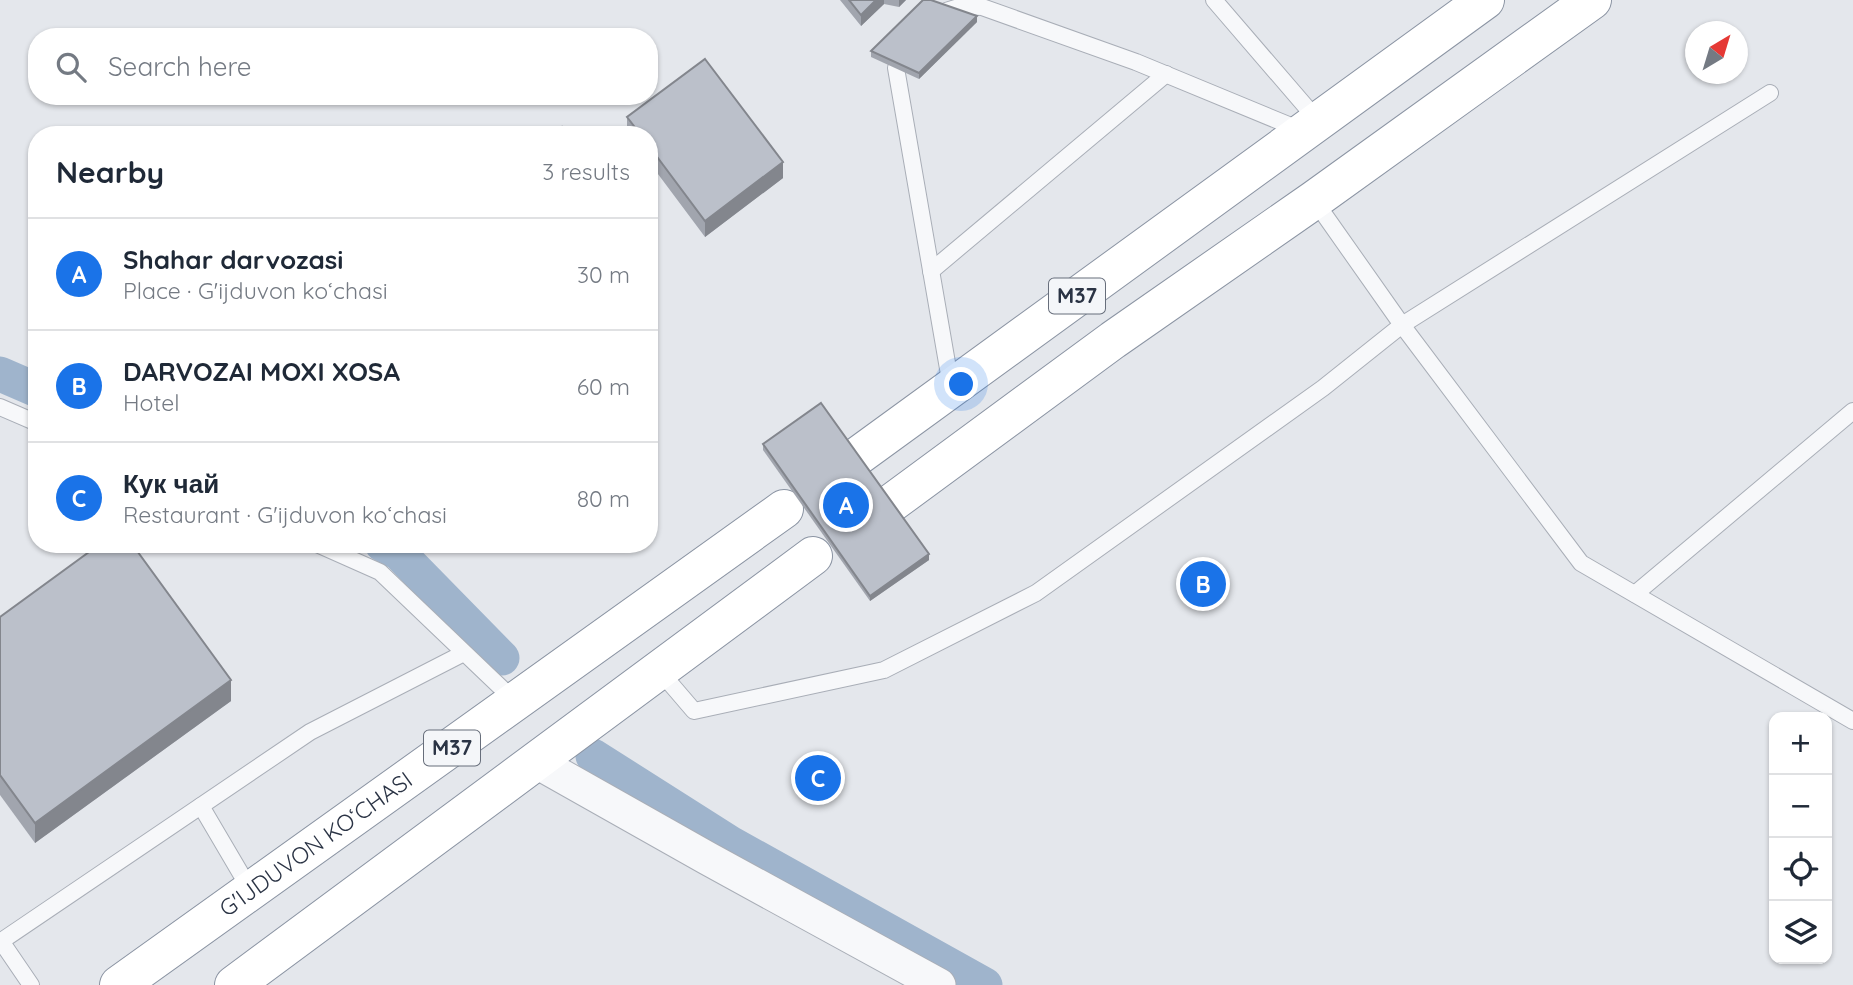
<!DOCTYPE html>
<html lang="en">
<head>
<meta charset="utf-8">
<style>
  body { margin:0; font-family:Quicksand,sans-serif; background:#f6f6f7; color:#1f2937 }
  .controls { position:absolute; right:21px; bottom:21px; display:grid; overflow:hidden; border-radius:14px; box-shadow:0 2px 5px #0004 }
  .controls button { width:63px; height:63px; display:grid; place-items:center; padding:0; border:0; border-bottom:2px solid #e0e1e3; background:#fff; color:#1f2937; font:35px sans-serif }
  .compass { position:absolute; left:1685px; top:21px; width:63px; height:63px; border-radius:50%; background:#fff; box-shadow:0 2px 5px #0004; rotate:38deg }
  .you { position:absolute; left:962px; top:385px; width:24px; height:24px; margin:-18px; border:5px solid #fff; border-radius:50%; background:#1a73e8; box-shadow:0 0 0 10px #1a73e833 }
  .badge { display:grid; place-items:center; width:46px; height:46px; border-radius:50%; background:#1a73e8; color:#fff; font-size:23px; font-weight:700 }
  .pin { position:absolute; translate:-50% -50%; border:4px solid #fff; box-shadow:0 2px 7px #0006 }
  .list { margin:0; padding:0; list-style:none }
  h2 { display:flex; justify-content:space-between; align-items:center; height:91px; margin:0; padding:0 28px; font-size:30px }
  h2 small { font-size:23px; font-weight:400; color:#747a83 }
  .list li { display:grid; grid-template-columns:46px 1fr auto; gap:21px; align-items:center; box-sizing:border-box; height:112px; padding:0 28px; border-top:2px solid #e0e1e3 }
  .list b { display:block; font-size:26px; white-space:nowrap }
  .list p { margin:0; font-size:23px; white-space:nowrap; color:#747a83 }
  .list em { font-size:23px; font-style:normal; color:#747a83 }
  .icon { flex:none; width:38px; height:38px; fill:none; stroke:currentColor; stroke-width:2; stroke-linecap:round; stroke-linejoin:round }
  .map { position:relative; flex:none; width:1853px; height:985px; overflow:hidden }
  .search { position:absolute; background:#fff; box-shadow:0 2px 5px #0004; left:28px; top:28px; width:630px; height:77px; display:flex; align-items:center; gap:18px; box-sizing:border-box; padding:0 24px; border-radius:28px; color:#747a83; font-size:26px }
  .panel { position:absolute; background:#fff; box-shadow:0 2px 5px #0004; left:28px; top:126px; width:630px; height:427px; border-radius:28px }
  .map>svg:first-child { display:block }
</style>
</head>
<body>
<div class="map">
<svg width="1853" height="985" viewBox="0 0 1853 985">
  <rect width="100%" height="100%" fill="#e4e7ec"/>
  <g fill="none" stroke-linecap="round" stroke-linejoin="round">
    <g stroke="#9fb4cc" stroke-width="35">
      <path d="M0 374 37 390"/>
      <path d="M382 544 399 553 502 658"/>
      <path d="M593 756 730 843 985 985"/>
    </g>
    <defs>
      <g id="service">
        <path d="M1214 0 1319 122"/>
        <path d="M946 11 962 6 982 7 1136 62 1303 131"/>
        <path d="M896 68 951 386"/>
        <path d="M1314 200 1402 325 1581 563 1853 721"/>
        <path d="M931 271 1166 74"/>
        <path d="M0 407 37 423"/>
        <path d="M317 544 380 572 516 702"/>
        <path d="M1635 594 1853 411"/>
        <path d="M658 669 694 711 884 670 1036 593 1323 388 1402 325 1770 93"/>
        <path d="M201 806 251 891"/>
        <path d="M1 941 31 985"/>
        <path d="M0 942 310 732 464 653"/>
      </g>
      <path id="minor" d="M535 761 707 858 939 985"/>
      <g id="trunk">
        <path d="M851 461 1485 0"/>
        <path d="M882 510 1113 340 1314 200 1592 0"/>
        <path id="s1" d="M119 985 784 509"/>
        <path d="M234 985 813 556"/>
      </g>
    </defs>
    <use href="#service" stroke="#a9aeb7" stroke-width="18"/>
    <use href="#minor" stroke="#a9aeb7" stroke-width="35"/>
    <use href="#trunk" stroke="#8b94a3" stroke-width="40"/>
    <use href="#service" stroke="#f7f8fa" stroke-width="16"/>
    <use href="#minor" stroke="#f7f8fa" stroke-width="33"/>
    <use href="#trunk" stroke="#fff" stroke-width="38"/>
  </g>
  <g fill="#a1a5ae">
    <path d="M840 0H906L899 7 884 4 861 26Z"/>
    <path d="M977 22 919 79 871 57V51Z"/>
    <path d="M627 117 783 178 705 237 649 162V135H628L627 133Z"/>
    <path d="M763 444 929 560 870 601 763 450Z"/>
    <path d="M0 617 231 701 35 843 0 795Z"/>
  </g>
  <g fill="#83868d">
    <path d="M876 0H884V4L861 26V15Z"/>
    <path d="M899 0H906L899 7Z"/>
    <path d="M977 16V22L919 79V73Z"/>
    <path d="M783 162V178L705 237V221Z"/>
    <path d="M929 554V560L870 601V596Z"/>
    <path d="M231 680V701L35 843V823Z"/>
  </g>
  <g fill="#bbc0ca" stroke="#83868d" stroke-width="2">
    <path d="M849 0H876L861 15Z"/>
    <path d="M923 0H931L977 16 919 73 871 51Z"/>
    <path d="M705 59 783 162 705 221 649 146V135H641L627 117Z"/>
    <path d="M562 127 569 135H552Z"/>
    <path d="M821 403 929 554 870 596 763 444Z"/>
    <path d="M100 544H132L231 680 35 823 0 775V617Z"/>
  </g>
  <g text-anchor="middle" stroke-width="5" stroke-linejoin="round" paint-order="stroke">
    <g fill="#f4f6f9" stroke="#676e7b" stroke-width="2">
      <rect x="1049" y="278.5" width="56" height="35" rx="5"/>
      <rect x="424" y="730.5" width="56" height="35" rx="5"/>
    </g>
    <g font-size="21" font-weight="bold" fill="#2b3445">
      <text x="1077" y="303">M37</text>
      <text x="452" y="755">M37</text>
    </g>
    <g font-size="23" fill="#2b3445" stroke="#f4f6f9">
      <text dy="8" stroke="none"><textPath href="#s1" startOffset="242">G'IJDUVON KO‘CHASI</textPath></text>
    </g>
  </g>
</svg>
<div class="controls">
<button>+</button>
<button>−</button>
<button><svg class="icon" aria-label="locate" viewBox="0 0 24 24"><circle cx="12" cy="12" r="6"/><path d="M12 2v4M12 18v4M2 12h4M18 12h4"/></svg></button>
<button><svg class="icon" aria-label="layers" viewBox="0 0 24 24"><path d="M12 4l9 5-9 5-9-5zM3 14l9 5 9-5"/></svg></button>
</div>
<svg class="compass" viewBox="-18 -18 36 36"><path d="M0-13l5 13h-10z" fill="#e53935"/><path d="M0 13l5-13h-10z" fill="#747a83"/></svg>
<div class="you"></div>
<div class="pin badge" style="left:846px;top:505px">A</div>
<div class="pin badge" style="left:1203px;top:584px">B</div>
<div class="pin badge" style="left:818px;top:778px">C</div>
<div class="search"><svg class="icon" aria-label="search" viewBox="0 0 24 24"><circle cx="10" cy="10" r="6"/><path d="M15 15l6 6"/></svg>Search here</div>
<section class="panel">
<h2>Nearby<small>3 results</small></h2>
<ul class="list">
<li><span class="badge">A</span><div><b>Shahar darvozasi</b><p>Place · G'ijduvon ko‘chasi</p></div><em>30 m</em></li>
<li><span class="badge">B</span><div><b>DARVOZAI MOXI XOSA</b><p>Hotel</p></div><em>60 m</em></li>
<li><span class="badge">C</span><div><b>Кук чай</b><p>Restaurant · G'ijduvon ko‘chasi</p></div><em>80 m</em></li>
</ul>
</section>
</div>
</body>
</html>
